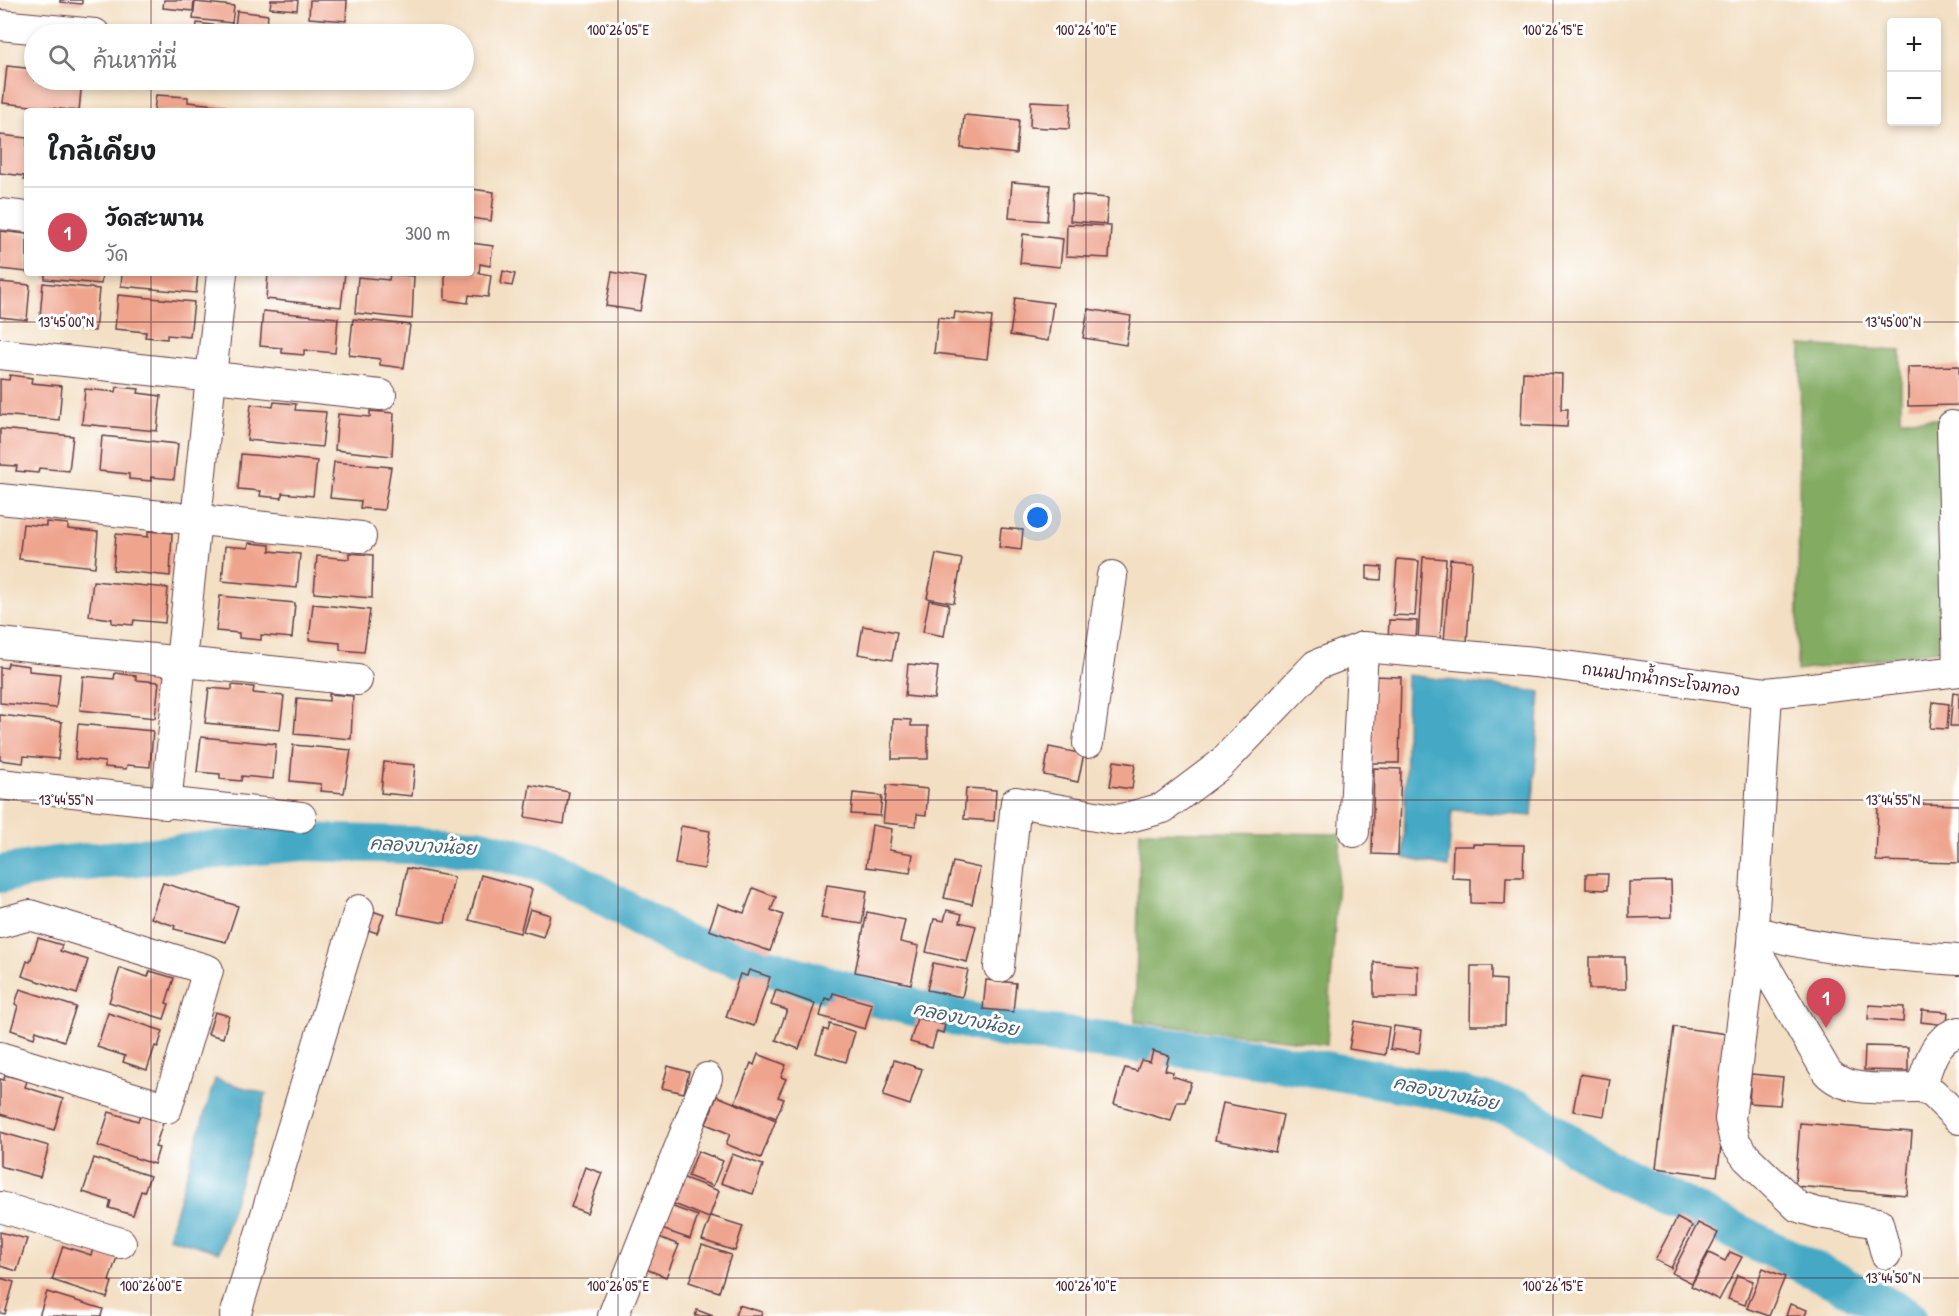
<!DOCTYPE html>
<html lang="th">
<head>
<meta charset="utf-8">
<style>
  body { margin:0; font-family:"Patrick Hand","Playpen Sans Thai",sans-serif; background:#f6f6f6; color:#202124 }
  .controls { position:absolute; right:18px; top:18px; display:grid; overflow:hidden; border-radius:6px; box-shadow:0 3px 9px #0003 }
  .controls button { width:54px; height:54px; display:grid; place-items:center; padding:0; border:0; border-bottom:2px solid #e0e0e0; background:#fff; color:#202124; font:30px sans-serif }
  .you { position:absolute; left:1038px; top:518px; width:21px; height:21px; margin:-15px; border:4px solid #fff; border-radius:50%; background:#1a73e8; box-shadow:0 0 0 9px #1a73e833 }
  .badge { display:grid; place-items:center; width:39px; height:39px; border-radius:50%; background:#d1495b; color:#fff; font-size:20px; font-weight:700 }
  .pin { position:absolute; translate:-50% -50px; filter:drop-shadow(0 2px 3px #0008) }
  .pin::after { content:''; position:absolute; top:32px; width:21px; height:18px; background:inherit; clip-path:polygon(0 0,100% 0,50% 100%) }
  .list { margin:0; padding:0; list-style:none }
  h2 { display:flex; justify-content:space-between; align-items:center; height:78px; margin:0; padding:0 24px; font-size:26px }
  h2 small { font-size:20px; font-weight:400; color:#757577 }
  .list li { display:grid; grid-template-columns:39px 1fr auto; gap:18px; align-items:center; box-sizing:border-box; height:90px; padding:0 24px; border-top:2px solid #e0e0e0 }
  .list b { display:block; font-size:22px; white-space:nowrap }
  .list p { margin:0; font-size:20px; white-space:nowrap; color:#757577 }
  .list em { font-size:20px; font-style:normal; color:#757577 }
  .icon { flex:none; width:33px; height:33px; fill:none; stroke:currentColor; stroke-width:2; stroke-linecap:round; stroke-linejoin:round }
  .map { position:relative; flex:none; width:1959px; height:1316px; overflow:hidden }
  .search { position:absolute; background:#fff; box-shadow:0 3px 9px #0003; left:24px; top:24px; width:450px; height:66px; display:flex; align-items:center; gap:15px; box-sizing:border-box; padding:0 21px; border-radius:33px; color:#757577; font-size:22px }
  .panel { position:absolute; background:#fff; box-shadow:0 3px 9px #0003; left:24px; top:108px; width:450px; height:168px; border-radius:6px }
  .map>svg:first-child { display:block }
</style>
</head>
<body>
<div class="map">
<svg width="1959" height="1316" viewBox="0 0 1959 1316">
  <rect width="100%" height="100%" fill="#fff"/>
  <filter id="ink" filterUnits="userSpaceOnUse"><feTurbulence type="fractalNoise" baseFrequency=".0167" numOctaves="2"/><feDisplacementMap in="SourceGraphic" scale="12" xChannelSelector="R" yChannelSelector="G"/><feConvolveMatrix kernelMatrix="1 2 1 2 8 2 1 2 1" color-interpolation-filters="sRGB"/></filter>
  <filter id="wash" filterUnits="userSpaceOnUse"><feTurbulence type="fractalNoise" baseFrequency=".008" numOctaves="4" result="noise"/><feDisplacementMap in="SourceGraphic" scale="24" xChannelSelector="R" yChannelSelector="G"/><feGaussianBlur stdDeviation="1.35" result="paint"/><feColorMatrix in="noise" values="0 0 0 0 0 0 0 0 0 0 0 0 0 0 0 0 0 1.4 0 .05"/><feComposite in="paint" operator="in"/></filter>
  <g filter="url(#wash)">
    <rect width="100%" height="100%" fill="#f3dfc3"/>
    <g fill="#83ab62" stroke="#666546" stroke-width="1.5">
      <path d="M1801 345 1901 351V419H1959V647L1797 671Z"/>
      <path d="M1140 831 1341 834 1327 1044 1135 1022Z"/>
    </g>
    <g fill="#45a9c5" stroke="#486478" stroke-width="1.5">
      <path d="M1407 675 1540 692 1532 816 1452 810 1448 867 1404 858Z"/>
      <path d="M215 1079 266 1094 219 1252 168 1237Z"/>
    </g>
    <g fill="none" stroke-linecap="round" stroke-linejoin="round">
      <path stroke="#45a9c5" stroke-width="38" d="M0 874 55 865 303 842 477 847 548 865 682 942 863 995 1003 1029 1231 1054 1423 1087 1519 1109 1607 1168 1907 1316"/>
    </g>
    <g id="blocks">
      <g fill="#efa48e">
        <path d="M60 0H82V4L60 2Z"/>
        <path d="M164 0H194L193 11 163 8Z"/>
        <path d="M271 0H298L297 10 270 8Z"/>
        <path d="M310 0H347L346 21 309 18Z"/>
        <path d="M195 2 234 6 232 23 193 19Z"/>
        <path d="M237 11 268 15 266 34H234Z"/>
        <path d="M197 23 233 28 232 34H196Z"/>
        <path d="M314 23 345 24V34H313Z"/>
        <path d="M7 66 34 69V80H82L79 111 3 103Z"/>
        <path d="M156 95 188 97V102L225 106 224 111H154Z"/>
        <path d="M1031 101 1071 103 1069 129 1030 127Z"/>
        <path d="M964 115 1019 120 1016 154 961 148Z"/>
        <path d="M0 135 27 138V180H24V176L0 173Z"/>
        <path d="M1012 182 1050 185 1047 221 1009 218Z"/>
        <path d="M471 189 494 192 491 221 471 218Z"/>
        <path d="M1072 195 1108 198 1106 224 1070 221Z"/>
        <path d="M1067 224 1111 226 1109 258 1066 256Z"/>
        <path d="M0 231 27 234V272L0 269Z"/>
        <path d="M1023 234 1063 239 1060 267 1020 263Z"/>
        <path d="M471 243 493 246 490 266 480 264 479 273 491 275 488 297 469 295 468 303 445 300V273H471Z"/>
        <path d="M503 271 515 274 512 286 501 284Z"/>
        <path d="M612 272 646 278 640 311 606 306Z"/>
        <path d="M45 273H102L101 284 45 279Z"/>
        <path d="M122 273H198L196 293 121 286Z"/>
        <path d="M268 273H345L341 307 266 299Z"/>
        <path d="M390 274 414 276 412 319 355 313 358 277 389 280Z"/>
        <path d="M0 282 30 285 27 320 0 317Z"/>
        <path d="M43 283 99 289 95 331 70 329 71 320 40 317Z"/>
        <path d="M118 295 194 302 190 337 167 335V339L145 337 146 332 115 329Z"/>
        <path d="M1015 298 1053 303 1048 341 1010 335Z"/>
        <path d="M1088 309 1131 316 1126 345 1083 338Z"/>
        <path d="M263 311 338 318 335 353 304 350V355L282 353V348L260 346Z"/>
        <path d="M955 312 992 317 987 359 934 353 938 317 954 319Z"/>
        <path d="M353 319 410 325 404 368 380 365V359L349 355Z"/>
        <path d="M1959 366V405L1908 406V367Z"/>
        <path d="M1523 372 1562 374 1561 409H1568L1567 427 1521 425Z"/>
        <path d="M10 375 32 378 31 383 62 386 59 420 0 415V379L9 380Z"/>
        <path d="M117 387 139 389 138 393 161 396 157 431 82 424 85 389 116 392Z"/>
        <path d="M274 402 296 404 295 410 326 412 322 447 247 440 251 404 273 407Z"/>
        <path d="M370 411 394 413 392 456 335 450 338 414 370 417Z"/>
        <path d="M0 429 73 436 69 471 39 468 38 473 16 471 17 466 0 465Z"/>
        <path d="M102 436 178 444 174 479 151 477V481L129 479V474L99 471Z"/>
        <path d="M241 454 317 461 313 496 282 493V498L260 496 261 491 238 489Z"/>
        <path d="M334 462 391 467 384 510 360 508 361 501 330 498Z"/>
        <path d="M46 522 68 524V529L98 532 95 567 19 559 23 524 46 526Z"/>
        <path d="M1001 528 1023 530 1021 550 999 547Z"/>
        <path d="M148 531 172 533 170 576 113 570 116 534 148 537Z"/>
        <path d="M249 543 270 545V551L300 554 297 588 222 581 225 546 248 548Z"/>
        <path d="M349 553 373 555 372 598 314 593 317 556 349 559Z"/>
        <path d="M936 554 962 559 954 603 927 598Z"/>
        <path d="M1423 557 1446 559 1440 641 1418 640Z"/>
        <path d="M1397 559 1419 561 1415 616 1393 615Z"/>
        <path d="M1450 559 1472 561 1467 643 1444 642Z"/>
        <path d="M1367 566 1382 567 1381 580 1367 579Z"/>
        <path d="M93 581 168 588 165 623 134 620 133 625 112 623V619L89 616Z"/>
        <path d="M220 596 295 603 292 638 261 635V640L239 638V633L216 631Z"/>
        <path d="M929 600 949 604 944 636 923 632Z"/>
        <path d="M313 604 370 610 364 652 340 650V643L309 640Z"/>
        <path d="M1389 620 1417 621 1416 642 1388 641Z"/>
        <path d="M863 626 897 632 892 660 858 654Z"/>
        <path d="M8 663 29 666V671L60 674 56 708 0 703V667L7 668Z"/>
        <path d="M908 664 938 667 934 699 905 696Z"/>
        <path d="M115 673 136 676V680L159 682 155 718 80 710 83 676 114 679Z"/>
        <path d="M1374 676 1401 677 1399 763H1372Z"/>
        <path d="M232 685 254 687 253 693 284 696 280 730 205 723 209 688 232 690Z"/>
        <path d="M1953 692 1959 693V726H1950Z"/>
        <path d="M329 694 353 696 351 739 294 734 297 698 329 701Z"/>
        <path d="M1933 702 1949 704 1947 729 1930 728Z"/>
        <path d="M0 715 62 722 58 759 24 756 23 763 0 760Z"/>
        <path d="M893 719 911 720V726H928V759H892Z"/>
        <path d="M78 724 153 731 150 767 127 765 126 769 105 767V762L75 759Z"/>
        <path d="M201 737 276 744 273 779 242 776 241 781 220 779V774L197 772Z"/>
        <path d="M293 745 351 750 344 793 320 791 321 784 290 781Z"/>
        <path d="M1049 747 1084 754 1078 782 1044 775Z"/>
        <path d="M1114 761 1135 764 1132 789 1110 786Z"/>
        <path d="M384 762 415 765 412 796 381 793Z"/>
        <path d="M1374 768 1401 769 1398 855 1372 854Z"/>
        <path d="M530 785 569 792 564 824 525 817Z"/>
        <path d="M887 785 928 789 926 815 917 814 916 826 883 823Z"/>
        <path d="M966 788 996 790 994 821 964 819Z"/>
        <path d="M853 793 882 796 880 816 851 814Z"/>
        <path d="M1878 803 1959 805V863L1876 861Z"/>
        <path d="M872 825 892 829 889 850 913 854 910 873 866 867Z"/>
        <path d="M681 826 710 831 704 869 675 864Z"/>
        <path d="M1473 844 1524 845 1523 877H1506L1505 904 1471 903V879L1452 878 1453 846H1473Z"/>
        <path d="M953 862 980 868 972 904 944 898Z"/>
        <path d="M407 868 454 877 445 923 398 914Z"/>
        <path d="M1586 874H1608L1607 890 1586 889Z"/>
        <path d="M481 875 532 889 520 933 469 920Z"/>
        <path d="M1671 881 1672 917 1629 918V882Z"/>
        <path d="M163 883 238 906 226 942 174 929 175 926 151 918Z"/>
        <path d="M827 885 867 891 862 924 821 918Z"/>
        <path d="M753 888 776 897 771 910 783 915 770 951 709 930 718 904 744 913Z"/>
        <path d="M367 909 384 915 377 933 360 927Z"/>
        <path d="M530 909 550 915 543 937 523 931Z"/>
        <path d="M947 910 962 914 960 922 976 926 967 962 926 952 934 919 944 921Z"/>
        <path d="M867 912 905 920 900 942 919 946 911 984 855 972Z"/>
        <path d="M38 938 62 945 60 951 88 960 77 994 22 976 27 961 30 962Z"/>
        <path d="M1589 957H1625L1626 989H1589Z"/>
        <path d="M1374 962 1418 966V997H1374Z"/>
        <path d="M933 963 968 970 962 997 927 990Z"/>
        <path d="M1471 966H1492V979L1506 980 1505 1025H1470Z"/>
        <path d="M120 968 148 977 150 971 174 978 166 1003 169 1004 164 1019 109 1002Z"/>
        <path d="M749 970 770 977 754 1026 726 1017 740 974 747 976Z"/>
        <path d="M986 980 1016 983 1013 1012 983 1009Z"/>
        <path d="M20 989 76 1007 64 1041 36 1031 34 1038 11 1030 18 1006 15 1004Z"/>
        <path d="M776 990 815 1004 799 1049 776 1040 787 1010 771 1005Z"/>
        <path d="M833 993 872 1004 865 1029 820 1016 825 998 831 1000Z"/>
        <path d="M1869 1005 1904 1007 1903 1022 1868 1019Z"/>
        <path d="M1922 1010 1948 1012 1947 1025 1921 1022Z"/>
        <path d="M215 1012 229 1016 223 1038 208 1034Z"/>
        <path d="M108 1013 163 1031 158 1047 155 1046 147 1070 123 1062 125 1056 97 1047Z"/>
        <path d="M917 1018 945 1025 943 1033 937 1031 932 1048 910 1042Z"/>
        <path d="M1354 1021 1389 1027 1385 1055 1349 1049Z"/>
        <path d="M830 1024 855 1032 846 1062 816 1053 824 1029 828 1031Z"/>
        <path d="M1394 1026 1422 1030 1419 1053 1390 1049Z"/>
        <path d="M1674 1027 1736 1035 1717 1176 1656 1168Z"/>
        <path d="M1865 1046 1908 1047V1071L1864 1070Z"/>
        <path d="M1153 1051 1169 1056 1165 1070 1173 1072 1172 1076 1191 1082 1185 1102H1177L1171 1121 1114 1104 1125 1068 1137 1071 1141 1060 1150 1062Z"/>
        <path d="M758 1054 786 1065 781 1077 786 1079 778 1097 784 1099 776 1118 735 1102 751 1063 754 1065Z"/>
        <path d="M894 1060 922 1069 910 1105 883 1096Z"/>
        <path d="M668 1066 689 1072 684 1093 662 1088Z"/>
        <path d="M1580 1074 1610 1079 1604 1116 1573 1111Z"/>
        <path d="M1751 1074 1783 1077 1780 1105 1749 1103Z"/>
        <path d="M5 1075 27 1081 25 1087 63 1099 54 1130 0 1114V1079L4 1080Z"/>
        <path d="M717 1096 776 1120 761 1158 726 1144 730 1134 706 1124Z"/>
        <path d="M1223 1103 1283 1115 1275 1152 1215 1140Z"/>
        <path d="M109 1112 138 1121 140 1115 163 1123 155 1147 159 1148 154 1164 98 1146Z"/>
        <path d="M1800 1123 1912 1132 1907 1195 1795 1186Z"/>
        <path d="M0 1132 49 1146 40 1177 0 1166Z"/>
        <path d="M698 1151 723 1161 713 1186 688 1176Z"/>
        <path d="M732 1154 763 1165 753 1194 721 1183Z"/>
        <path d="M94 1158 150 1176 144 1192 141 1191 133 1215 109 1208 111 1201 83 1192Z"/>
        <path d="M585 1167 602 1173 587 1213 571 1207Z"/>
        <path d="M679 1176 719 1191 709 1218 669 1202Z"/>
        <path d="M668 1205 698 1216 690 1239 659 1228Z"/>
        <path d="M711 1216 743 1226 735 1251 702 1240Z"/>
        <path d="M1677 1218 1692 1226 1671 1268 1655 1260Z"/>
        <path d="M1698 1223 1718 1233 1692 1283 1672 1273Z"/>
        <path d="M0 1232 27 1239 17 1271 0 1266Z"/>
        <path d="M654 1235 679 1245 666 1277 641 1267Z"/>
        <path d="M702 1245 731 1255 719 1292 689 1282Z"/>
        <path d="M63 1246 91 1255 93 1249 117 1257 109 1281 112 1282 107 1298 52 1280Z"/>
        <path d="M1730 1252 1742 1257 1719 1300 1691 1286 1709 1253 1725 1261Z"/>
        <path d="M1763 1268 1785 1277 1769 1316 1747 1308Z"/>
        <path d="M1737 1275 1753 1281 1745 1305 1728 1299Z"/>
        <path d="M0 1278 14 1282 5 1314 0 1313Z"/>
        <path d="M47 1292 103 1309 101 1316H39Z"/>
        <path d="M1790 1304 1807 1310 1805 1316H1786Z"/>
        <path d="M739 1305 762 1312 761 1316H735Z"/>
        <path d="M697 1310 713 1316H695Z"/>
      </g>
    </g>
  </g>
  <g filter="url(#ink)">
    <use href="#blocks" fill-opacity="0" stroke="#633c42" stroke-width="1.5"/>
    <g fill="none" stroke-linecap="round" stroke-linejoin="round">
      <defs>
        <g id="minor">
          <path d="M0 25 95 34"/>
          <path d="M0 214 27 217"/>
          <path d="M0 354 381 395"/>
          <path d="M1952 426 1958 671"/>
          <path d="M0 499 361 537"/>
          <path d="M0 643 357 680"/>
          <path d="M1767 693 1752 944 1730 1119 1735 1142 1747 1158 1798 1207 1818 1213 1878 1223 1886 1254"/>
          <path d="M1088 743 1112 576"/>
          <path d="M0 784 301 817"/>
          <path d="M166 804 222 273"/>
          <path d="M1354 832 1363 647"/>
          <path d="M0 923 30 915 208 970 167 1108 0 1057"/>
          <path d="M1752 930C1820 951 1889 955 1959 960"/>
          <path d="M1752 944 1827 1072C1848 1095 1893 1087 1921 1088 1928 1066 1934 1038 1959 1032"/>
          <path d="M999 967 1016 802 1118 820 1163 808 1220 765 1316 665 1363 647 1535 662 1767 693 1959 671"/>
          <path d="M1921 1088 1933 1093 1959 1119"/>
          <path d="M0 1207 121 1243"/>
          <path d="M235 1316 359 910"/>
          <path d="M613 1316 707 1078"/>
        </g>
      </defs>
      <use href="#minor" stroke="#633c42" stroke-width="32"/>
      <use href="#minor" stroke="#fff" stroke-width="30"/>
    </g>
  </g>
  <path fill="none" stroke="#4a1f2b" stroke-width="1.5" stroke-opacity="0.45" d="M151 0V34M618 0V1316M1086 0V1316M1553 0V1316M151 80V111M151 273V1316M0 322H1959M0 800H1959M0 1278H1959"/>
  <g text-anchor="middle" stroke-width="6" stroke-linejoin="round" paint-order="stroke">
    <g font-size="16" fill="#4a1f2b" stroke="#fff">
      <text transform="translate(1661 679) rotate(8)" y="6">ถนนปากน้ำกระโจมทอง</text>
    </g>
    <g font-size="18" font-style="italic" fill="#485d70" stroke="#fff">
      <text transform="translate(423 846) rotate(3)" y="6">คลองบางน้อย</text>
      <text transform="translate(966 1019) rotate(12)" y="6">คลองบางน้อย</text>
      <text transform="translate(1446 1093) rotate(12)" y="6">คลองบางน้อย</text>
    </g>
  </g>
  <g font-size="15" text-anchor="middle" fill="#4a1f2b" stroke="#fff" stroke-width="6" stroke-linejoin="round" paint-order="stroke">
    <text x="618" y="35">100°26'05"E</text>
    <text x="1086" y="35">100°26'10"E</text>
    <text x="1553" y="35">100°26'15"E</text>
    <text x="66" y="327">13°45'00"N</text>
    <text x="1893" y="327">13°45'00"N</text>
    <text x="66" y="805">13°44'55"N</text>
    <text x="1893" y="805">13°44'55"N</text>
    <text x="1893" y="1283">13°44'50"N</text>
    <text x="151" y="1291">100°26'00"E</text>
    <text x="618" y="1291">100°26'05"E</text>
    <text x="1086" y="1291">100°26'10"E</text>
    <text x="1553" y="1291">100°26'15"E</text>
  </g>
</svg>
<div class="controls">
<button>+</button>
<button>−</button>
</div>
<div class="you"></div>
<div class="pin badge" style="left:1826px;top:1028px">1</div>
<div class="search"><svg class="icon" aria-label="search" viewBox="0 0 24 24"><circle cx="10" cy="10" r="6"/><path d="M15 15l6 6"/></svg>ค้นหาที่นี่</div>
<section class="panel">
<h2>ใกล้เคียง<small></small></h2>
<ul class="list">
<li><span class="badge">1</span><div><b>วัดสะพาน</b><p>วัด</p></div><em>300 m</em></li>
</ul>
</section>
</div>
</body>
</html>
